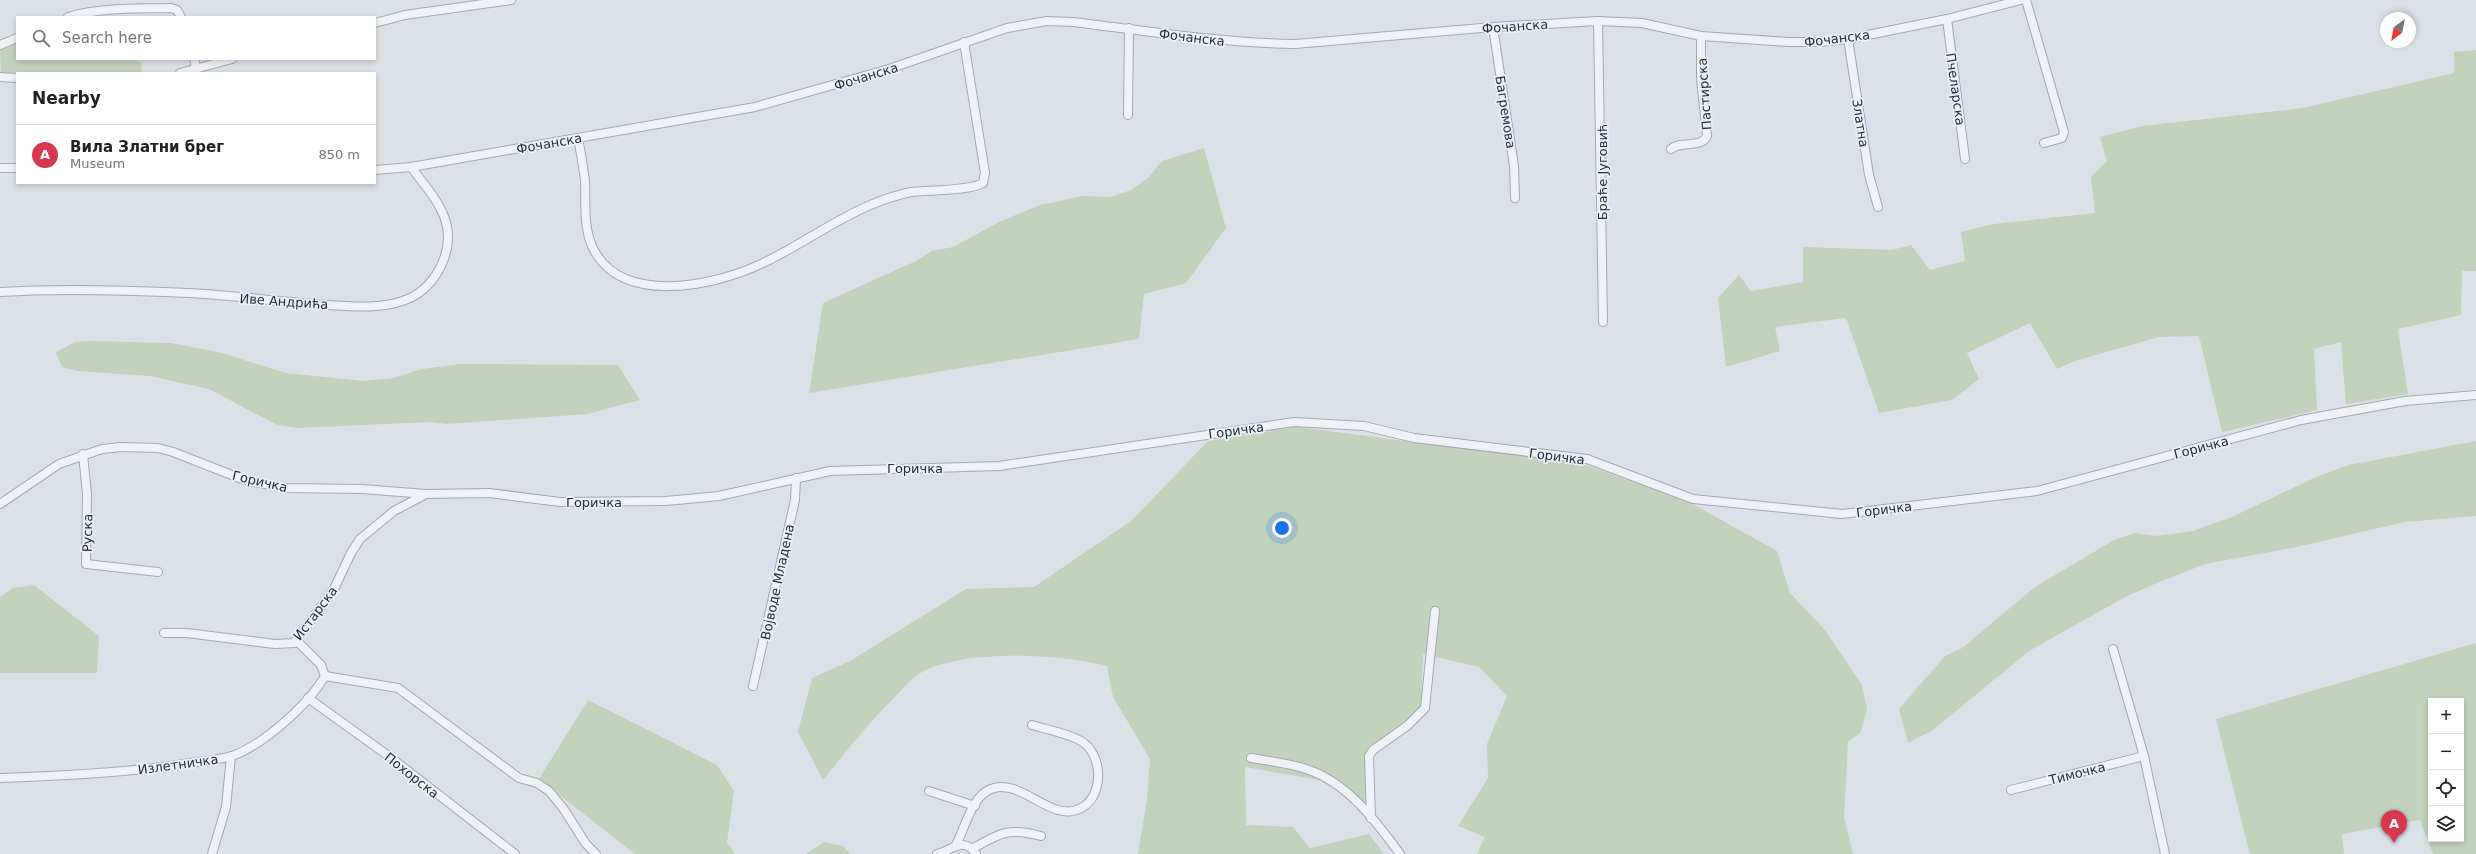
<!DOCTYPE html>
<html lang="en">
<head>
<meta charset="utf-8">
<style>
  body { margin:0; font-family:"DejaVu Sans",sans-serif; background:#f2f2f2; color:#202124 }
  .controls { position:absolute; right:12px; bottom:12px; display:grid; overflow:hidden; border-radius:0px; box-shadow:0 2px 6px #0003 }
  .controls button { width:36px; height:36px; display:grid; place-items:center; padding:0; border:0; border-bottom:1px solid #e0e0e0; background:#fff; color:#202124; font:20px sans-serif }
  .compass { position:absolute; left:2380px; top:12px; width:36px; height:36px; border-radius:50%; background:#fff; box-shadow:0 2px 6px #0003; rotate:212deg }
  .you { position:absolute; left:1282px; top:528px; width:14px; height:14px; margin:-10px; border:3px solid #fff; border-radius:50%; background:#1a73e8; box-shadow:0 0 0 6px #1a73e833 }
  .badge { display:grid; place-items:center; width:26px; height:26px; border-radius:50%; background:#d6384e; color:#fff; font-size:13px; font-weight:700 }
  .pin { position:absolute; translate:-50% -33px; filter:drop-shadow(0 1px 2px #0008) }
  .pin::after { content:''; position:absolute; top:21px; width:14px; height:12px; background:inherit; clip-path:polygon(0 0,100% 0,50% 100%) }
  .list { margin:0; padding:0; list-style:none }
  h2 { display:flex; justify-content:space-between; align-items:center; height:52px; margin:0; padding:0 16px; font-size:17px }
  h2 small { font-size:13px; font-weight:400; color:#757577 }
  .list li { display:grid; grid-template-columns:26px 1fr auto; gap:12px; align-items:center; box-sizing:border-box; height:60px; padding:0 16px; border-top:1px solid #e0e0e0 }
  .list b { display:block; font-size:15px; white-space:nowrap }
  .list p { margin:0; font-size:13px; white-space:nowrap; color:#757577 }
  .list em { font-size:13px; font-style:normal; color:#757577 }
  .icon { flex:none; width:22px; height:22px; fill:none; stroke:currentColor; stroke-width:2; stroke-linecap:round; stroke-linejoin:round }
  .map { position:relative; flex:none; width:2476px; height:854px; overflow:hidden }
  .search { position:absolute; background:#fff; box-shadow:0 2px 6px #0003; left:16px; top:16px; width:360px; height:44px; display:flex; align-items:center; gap:10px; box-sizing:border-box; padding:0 14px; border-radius:0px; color:#757577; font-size:15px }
  .panel { position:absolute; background:#fff; box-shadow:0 2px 6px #0003; left:16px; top:72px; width:360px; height:112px; border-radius:0px }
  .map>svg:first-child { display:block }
</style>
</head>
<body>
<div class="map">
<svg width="2476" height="854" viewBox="0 0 2476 854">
  <rect width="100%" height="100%" fill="#dce1e8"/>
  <g fill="#c2d2bd" fill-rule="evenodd">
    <path d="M17 42V59H130L142 63 141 73 1 74 0 49Z"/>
    <path d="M2476 50V271H2462L2461 315 2398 329 2408 394 2346 404 2341 342 2314 349 2317 410 2222 432 2199 336 2159 337 2075 361 2057 369 2030 323 1967 353 1979 379 1952 400 1879 413 1846 318 1775 327 1780 351 1726 367 1718 298 1739 275 1751 291 1803 282V247L1892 250 1911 245 1930 270 1965 261 1961 232 1994 224 2095 213 2091 177 2107 161 2100 137 2142 126 2303 108 2454 73V52Z"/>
    <path d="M1204 148 1226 228 1186 283 1144 294 1139 339 809 393 823 303 916 261 932 251 953 247 999 222 1040 205 1083 196 1111 197 1131 190 1148 178 1162 161Z"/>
    <path d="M91 341 171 343 222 353 286 373 363 381 393 378 422 369 461 364 618 365 640 400 587 414 447 424 430 422 297 428 277 425 209 389 150 376 78 371 62 367 56 352 75 342Z"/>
    <path d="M1297 427 1421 443 1566 458 1689 502 1777 551 1790 593 1825 630 1862 685 1867 709 1861 732 1848 742 1844 818 1853 854H1477L1485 837 1458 826 1488 778 1487 744 1507 696 1479 667 1423 654 1421 708 1366 753 1365 806 1319 780 1245 767 1246 825 1293 827 1310 848 1369 834 1384 854H1138L1147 800 1150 759 1113 697 1107 666C1060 654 966 649 922 672 910 679 902 690 893 699 867 725 846 751 823 780L798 732 812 678 850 661 966 589 1034 587 1131 521 1208 441Z"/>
    <path d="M2476 441V516L2405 522 2292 548 2205 564 2162 581 2127 596 2029 651 1933 730 1908 743 1899 709 1945 656 1962 648 2035 587 2114 540 2135 533 2156 536 2193 531 2232 517 2316 477 2349 465Z"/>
    <path d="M34 585 99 636 97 673H0V597L13 588Z"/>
    <path d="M2476 643V854H2433L2420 820 2342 834 2344 854H2250L2216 719ZM2431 701H2461V839H2431Z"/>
    <path d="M588 700 717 765 734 791 727 843 735 854H635L539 779Z"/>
    <path d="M824 842 843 846 851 854H806Z"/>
  </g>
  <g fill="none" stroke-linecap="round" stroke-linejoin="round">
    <defs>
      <g id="minor">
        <path d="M2026 0 2064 132 2062 138 2044 143"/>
        <path d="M68 17C102 7 136 9 171 8L177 10 181 17"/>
        <path d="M1947 19 1965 159"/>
        <path d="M1598 21 1603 322"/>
        <path d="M375 23 405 15 511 0"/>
        <path d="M1493 27 1514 166 1515 198"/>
        <path d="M1848 39 1869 175 1878 207"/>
        <path d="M0 45 17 38"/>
        <path d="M194 59 196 68"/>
        <path d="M180 73 232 59"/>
        <path d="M0 77 17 78"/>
        <path d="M1128 115 1129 28"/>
        <path d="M578 139C581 152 583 166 585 180 586 203 583 225 592 246 619 307 714 286 761 264 798 247 831 222 868 206 882 200 896 195 911 192 928 190 969 191 983 183L985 173 964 42"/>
        <path d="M1671 149C1681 140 1701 149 1707 136L1701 78V36"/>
        <path d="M0 168H17"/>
        <path d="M375 170 411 167 755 107 889 69 1007 28 1047 21 1073 22C1147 31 1221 43 1295 44L1493 27 1598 21 1642 23 1701 36 1789 42H1820L1848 39 1947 19 2021 0"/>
        <path d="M0 292C62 288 125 290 188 293 230 295 272 301 314 304 344 306 383 311 410 298 425 291 434 280 441 266 461 224 435 199 411 167"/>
        <path d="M83 454 87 494 86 564 158 572"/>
        <path d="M0 504 59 464 102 449 121 447 158 448 173 452 242 479 284 488 362 489 426 494 489 493 560 502 666 501 719 496 830 471 999 466 1294 422 1364 426 1414 438 1587 459 1693 499 1842 514 2037 491 2301 420 2405 401 2476 395"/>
        <path d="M164 633H187L275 644 294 643 334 589 351 553 360 539 394 511 426 494"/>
        <path d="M2113 649 2144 756"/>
        <path d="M325 676 398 688 519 778 537 783 549 791 563 808 586 844 596 854"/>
        <path d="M753 686 795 500 796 478"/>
        <path d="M308 698 390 757 515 854"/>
        <path d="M1251 758C1269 761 1288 763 1306 769 1347 782 1375 820 1400 854"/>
        <path d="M0 778C60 776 119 773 178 765 195 762 215 761 232 756 263 745 308 705 325 676L321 665 297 641"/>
        <path d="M2011 790 2144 756 2165 854"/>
        <path d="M929 791 975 806"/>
        <path d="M1371 818 1369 756 1373 750 1407 726 1425 708 1435 611"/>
        <path d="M956 845C965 828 972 796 991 789 1023 777 1052 826 1083 807 1104 794 1103 754 1081 741 1067 733 1048 730 1032 725"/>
        <path d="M972 849C1000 833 1009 827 1041 836"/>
        <path d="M212 854 226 807 231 756"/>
        <path d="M937 854C952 850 964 836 976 854"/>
      </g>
    </defs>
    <use href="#minor" stroke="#a1a8b2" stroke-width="10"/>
    <use href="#minor" stroke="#eff1f6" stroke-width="8"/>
  </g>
  <g text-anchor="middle" stroke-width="3.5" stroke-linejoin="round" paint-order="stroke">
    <g font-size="13" fill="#252e3f" stroke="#ecf0f5">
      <text transform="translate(1515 26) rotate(-4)" y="5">Фочанска</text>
      <text transform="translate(1192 37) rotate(7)" y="5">Фочанска</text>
      <text transform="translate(1837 38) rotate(-7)" y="5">Фочанска</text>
      <text transform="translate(866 76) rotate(-17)" y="5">Фочанска</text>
      <text transform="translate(1956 89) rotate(82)" y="5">Пчеларска</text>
      <text transform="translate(1704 94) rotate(-94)" y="5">Пастирска</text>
      <text transform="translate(1506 112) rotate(81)" y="5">Багремова</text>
      <text transform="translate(1861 123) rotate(81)" y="5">Златна</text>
      <text transform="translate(549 143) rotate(-10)" y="5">Фочанска</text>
      <text transform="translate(1602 172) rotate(-90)" y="5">Браће Југовић</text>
      <text transform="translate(284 301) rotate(4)" y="5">Иве Андрића</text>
      <text transform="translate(1236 430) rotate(-8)" y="5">Горичка</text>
      <text transform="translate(2201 447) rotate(-15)" y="5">Горичка</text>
      <text transform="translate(1557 456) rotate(7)" y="5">Горичка</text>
      <text x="915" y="473">Горичка</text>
      <text transform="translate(260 481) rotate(13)" y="5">Горичка</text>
      <text x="594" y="507">Горичка</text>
      <text transform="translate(1884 509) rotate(-7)" y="5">Горичка</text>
      <text transform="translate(87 533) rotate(-89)" y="5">Руска</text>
      <text transform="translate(777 582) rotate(-78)" y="5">Војводе Младена</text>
      <text transform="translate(315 613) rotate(-53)" y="5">Истарска</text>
      <text transform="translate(178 764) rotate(-8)" y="5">Излетничка</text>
      <text transform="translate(2077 773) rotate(-14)" y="5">Тимочка</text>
      <text transform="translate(412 775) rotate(38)" y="5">Похорска</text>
    </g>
  </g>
</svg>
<div class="controls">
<button>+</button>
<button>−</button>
<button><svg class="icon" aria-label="locate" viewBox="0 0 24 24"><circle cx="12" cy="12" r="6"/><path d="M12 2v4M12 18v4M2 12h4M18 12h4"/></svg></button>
<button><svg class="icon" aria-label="layers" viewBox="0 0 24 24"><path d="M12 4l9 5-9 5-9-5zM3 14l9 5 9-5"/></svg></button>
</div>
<svg class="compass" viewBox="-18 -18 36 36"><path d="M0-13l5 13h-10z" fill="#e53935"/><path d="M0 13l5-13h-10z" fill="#757577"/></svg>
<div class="you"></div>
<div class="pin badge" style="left:2394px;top:843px">A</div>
<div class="search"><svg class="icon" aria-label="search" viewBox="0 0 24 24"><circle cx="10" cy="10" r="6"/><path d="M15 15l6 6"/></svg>Search here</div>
<section class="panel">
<h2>Nearby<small></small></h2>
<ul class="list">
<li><span class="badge">A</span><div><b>Вила Златни брег</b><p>Museum</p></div><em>850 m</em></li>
</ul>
</section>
</div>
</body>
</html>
